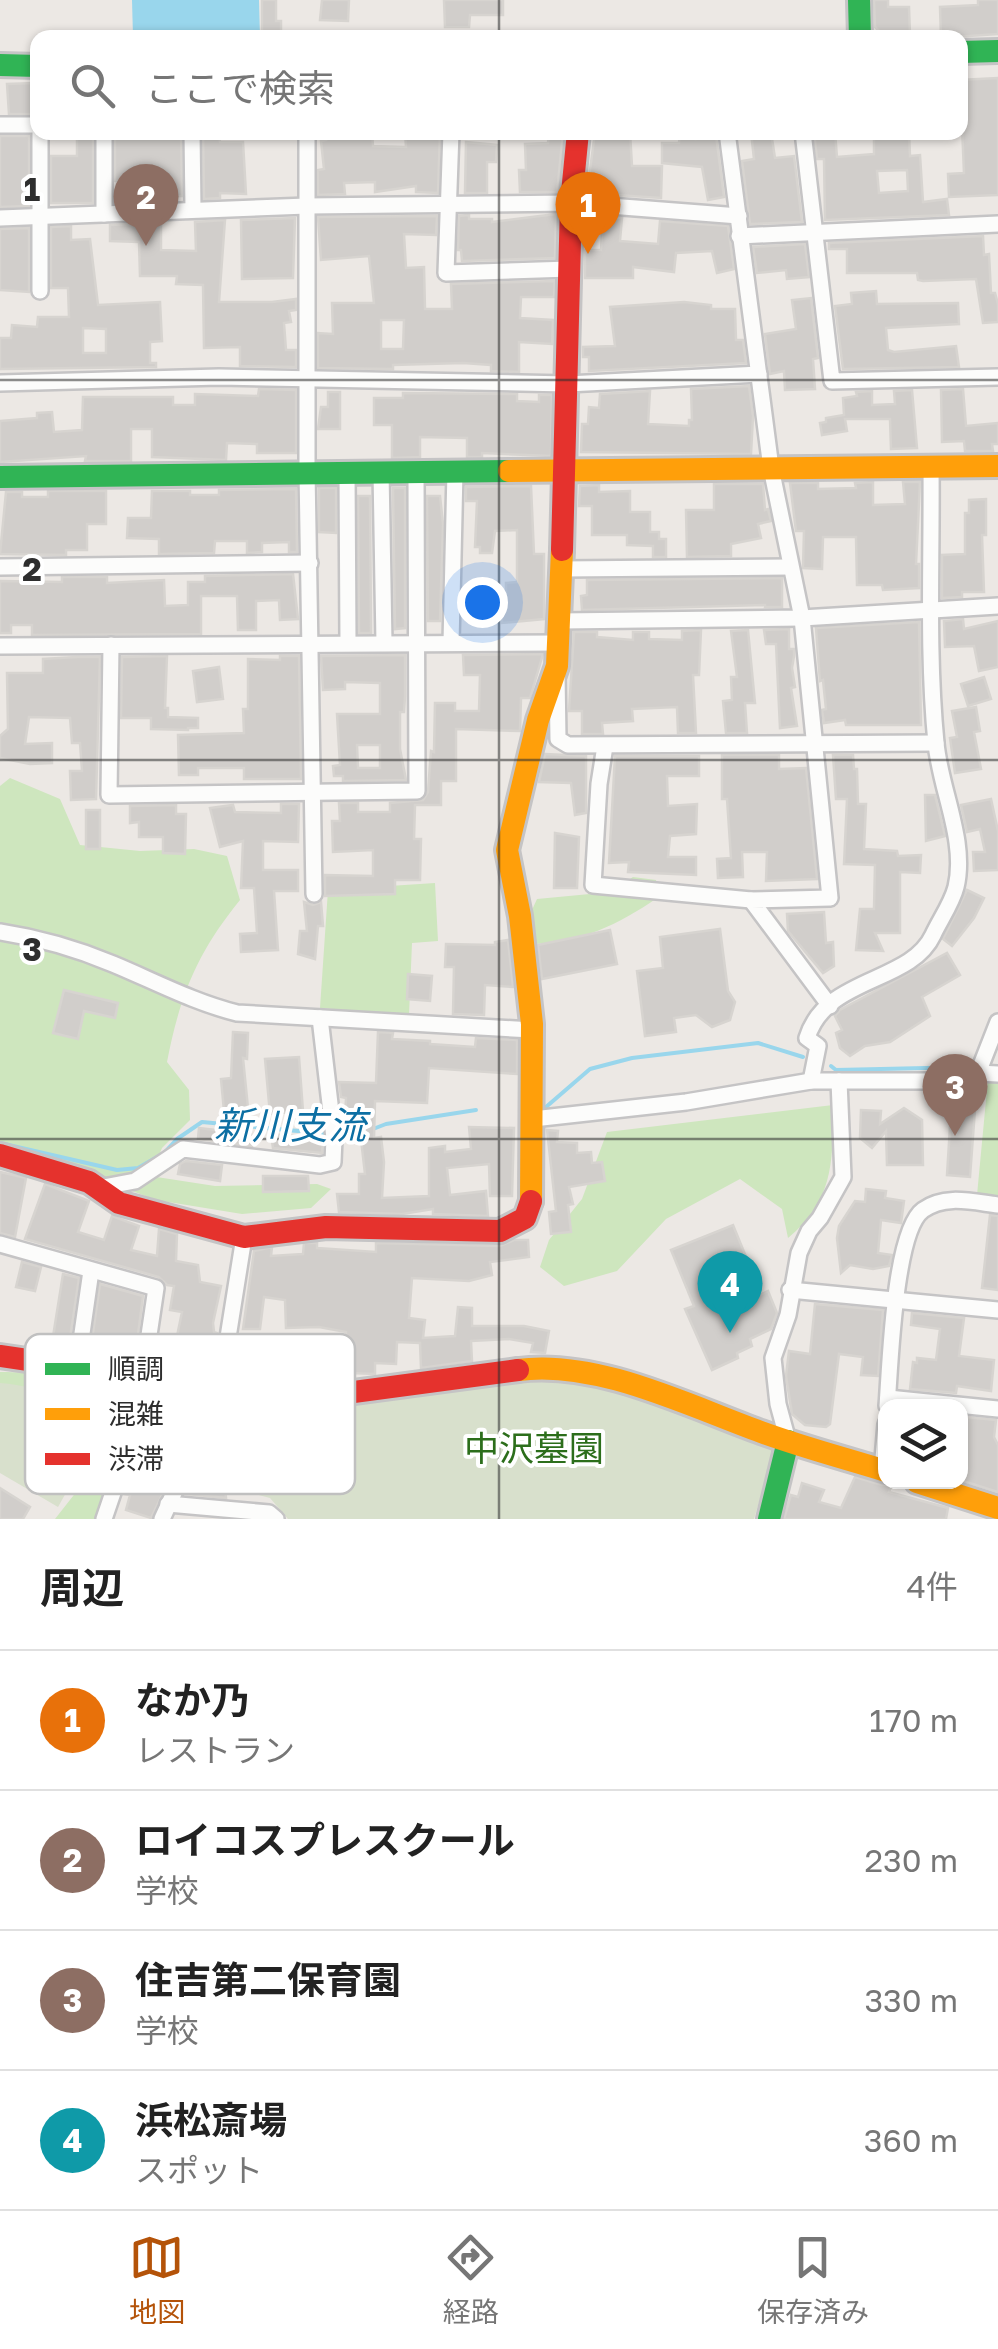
<!DOCTYPE html>
<html lang="ja">
<head>
<meta charset="utf-8">
<style>
  body { margin:0; font-family:"Golos Text","Noto Sans JP",sans-serif; background:#f2f2f2; color:#222 }
  .controls { position:absolute; right:30px; bottom:30px; display:grid; overflow:hidden; border-radius:20px; box-shadow:0 2px 8px #0004 }
  .controls button { width:90px; height:90px; display:grid; place-items:center; padding:0; border:0; border-bottom:2px solid #e0e0e0; background:#fff; color:#222; font:50px sans-serif }
  .you { position:absolute; left:482px; top:602px; width:35px; height:35px; margin:-25px; border:8px solid #fff; border-radius:50%; background:#1a73e8; box-shadow:0 0 0 15px #1a73e833 }
  .badge { display:grid; place-items:center; width:65px; height:65px; border-radius:50%; background:#b45309; color:#fff; font-size:32px; font-weight:700 }
  .pin { position:absolute; translate:-50% -82px; filter:drop-shadow(0 2px 5px #0008) }
  .pin::after { content:''; position:absolute; top:52px; width:35px; height:30px; background:inherit; clip-path:polygon(0 0,100% 0,50% 100%) }
  .list { margin:0; padding:0; list-style:none }
  h2 { display:flex; justify-content:space-between; align-items:center; height:130px; margin:0; padding:0 40px; font-size:42px }
  h2 small { font-size:32px; font-weight:400; color:#767676 }
  .list li { display:grid; grid-template-columns:65px 1fr auto; gap:30px; align-items:center; box-sizing:border-box; height:140px; padding:0 40px; border-top:2px solid #e0e0e0 }
  .list b { display:block; font-size:38px; white-space:nowrap }
  .list p { margin:0; font-size:32px; white-space:nowrap; color:#767676 }
  .list em { font-size:32px; font-style:normal; color:#767676 }
  .icon { flex:none; width:55px; height:55px; fill:none; stroke:currentColor; stroke-width:2; stroke-linecap:round; stroke-linejoin:round }
  .map { position:relative; flex:none; width:998px; height:1519px; overflow:hidden }
  .search { position:absolute; background:#fff; box-shadow:0 2px 8px #0004; left:30px; right:30px; top:30px; height:110px; display:flex; align-items:center; gap:25px; box-sizing:border-box; padding:0 35px; border-radius:20px; color:#767676; font-size:38px }
  .sheet { height:690px; background:#fff }
  nav { display:flex; justify-content:space-around; align-items:center; box-sizing:border-box; height:140px; border-top:2px solid #e0e0e0; background:#fff; font-size:28px; color:#767676 }
  nav a { display:grid; justify-items:center; gap:5px }
  nav .on { color:#b45309 }
  .map>svg:first-child { display:block }
</style>
</head>
<body>
<div class="map">
<svg width="998" height="1519" viewBox="0 0 998 1519">
  <rect width="100%" height="100%" fill="#ece8e4"/>
  <g fill="#cee6be">
    <path d="M10 778 60 799 80 845 140 851 194 849 227 856 240 900C197 953 180 995 167 1062L189 1090 190 1120 162 1148 150 1176 215 1186 317 1184 331 1189 311 1208 242 1214 156 1200 87 1174 0 1149V786Z"/>
    <path d="M633 877 656 880 657 898C618 925 581 942 534 944L526 923 537 899 611 892Z"/>
    <path d="M435 883 438 941 412 943 409 1015 320 1008 328 890Z"/>
    <path d="M988 1079 998 1080V1197L977 1195Z"/>
    <path d="M833 1105C833 1161 834 1200 788 1238L782 1209 740 1179 666 1219 617 1271 564 1286 540 1267 549 1240 582 1199 607 1132Z"/>
    <path d="M0 1372C38 1372 133 1378 142 1424L100 1519H55L110 1449 103 1418H82L0 1402Z"/>
  </g>
  <g fill="#d8e0cc">
    <path d="M548 1376 609 1388 753 1438 774 1451 754 1519H288L270 1498 248 1492 224 1428 241 1418H277L385 1396Z"/>
    <path d="M0 1383C45 1386 80 1406 116 1432L99 1465 85 1459 58 1507 0 1473Z"/>
  </g>
  <path fill="#99d6ec" d="M132 0H259L260 37H133Z"/>
  <g fill="none" stroke-linecap="round" stroke-linejoin="round">
    <g stroke="#99d6ec" stroke-width="4">
      <path d="M831 1066 836 1070 971 1067"/>
      <path d="M546 1107 590 1069 632 1058 758 1043 803 1057"/>
      <path d="M373 1129 386 1124 476 1110"/>
      <path d="M339 1134 364 1133"/>
      <path d="M0 1143 117 1170 138 1168 164 1153 177 1139 202 1122 330 1134"/>
    </g>
  </g>
  <g fill="#d1cecb" stroke="#d7d4d0" stroke-width="2.5" fill-rule="evenodd">
    <path d="M262 0H276V21H281V37H262Z"/>
    <path d="M322 0H349L348 21 320 20Z"/>
    <path d="M444 0H503V15H470L469 27H445Z"/>
    <path d="M874 0H888V7H909L910 35 882 34 875 27Z"/>
    <path d="M978 0H998V34L941 38 940 7 978 5Z"/>
    <path d="M998 78V195L949 197 948 174 964 173 960 80Z"/>
    <path d="M34 83 35 114H9L7 84Z"/>
    <path d="M77 132H93V203H51V156H77Z"/>
    <path d="M115 132H181L182 196 135 198V181H115Z"/>
    <path d="M203 132H219L220 142H243L246 194 220 193V198L204 199Z"/>
    <path d="M325 132H372L373 146 406 147 405 133 440 132 438 193 416 192V186L375 192V182L344 183 345 194 318 195V170L324 169 321 141 326 140Z"/>
    <path d="M549 132H563L557 192H520L519 170H526L525 144 548 143Z"/>
    <path d="M595 132H630L632 166H662L661 198 587 193Z"/>
    <path d="M680 132H696V139L716 135 724 197 708 200 702 167 662 163V143H679Z"/>
    <path d="M751 132H771L775 158 794 156 802 222 750 224 742 161 754 159Z"/>
    <path d="M814 132H835L837 157 874 154V132H909L910 156 920 155 923 202 947 199 949 215 825 220 824 159H817ZM907 170 908 191 879 193 877 171Z"/>
    <path d="M0 136H29V206L0 207Z"/>
    <path d="M466 142 497 145 496 162H487V193H465Z"/>
    <path d="M556 214 555 258 462 261 461 250H458L459 216 469 215V219H492V222Z"/>
    <path d="M437 216 436 235 404 234 406 268 424 267 425 309H452L451 284 555 281 554 297H521L520 318 553 320 552 344 519 342V372L491 371V365L463 363 393 365V369L318 368V333L333 334 332 303H374L369 256 321 260 318 217ZM381 320H404L403 349H381Z"/>
    <path d="M603 217 622 218 620 241 658 244 660 221 728 226 734 269 717 273 712 251 676 253 674 272 633 267V278H585V250H601Z"/>
    <path d="M295 218 293 278 242 279 241 220Z"/>
    <path d="M225 220 219 302H272L296 299V310L289 311 291 322 284 323 286 350H296V367L240 366V347L204 348 203 285 176 284 177 276H140L139 242 110 241V225L161 223V250L196 251 195 222Z"/>
    <path d="M71 226V240L90 239 98 305 160 302 162 341 150 342V363H156V367L0 369V338H11L12 325 37 327 38 317H69L68 288H51V227ZM83 328 106 329V353H83Z"/>
    <path d="M29 228V292L0 290V229Z"/>
    <path d="M983 236 984 255 989 254 991 293H995L998 304V322L983 323 976 279 923 281 918 280 917 273H847V249H829V243Z"/>
    <path d="M805 244 809 277 787 279 786 270 757 273 753 247Z"/>
    <path d="M876 291 877 304 958 303 959 324 886 328 888 350 894 352 956 346 959 367 843 369 835 306 852 304 851 293Z"/>
    <path d="M811 298 818 358 813 359 815 389 785 390 784 371 770 374 765 334 796 329 792 300Z"/>
    <path d="M684 302 711 305V309H735L736 340H743L746 363 589 371V357H583V347L615 346 610 307Z"/>
    <path d="M749 386 753 416 751 454 581 452 582 424H588L589 407 599 408 600 394 650 391 648 424 689 426V420H692L691 389Z"/>
    <path d="M259 389 296 390V453H257V444L227 443 226 460 152 457V429H131V461H85L86 456 0 462V421L37 418V413L52 412 54 432 82 430 83 397H173V405H195V394L258 396Z"/>
    <path d="M963 389 966 426 998 423V444H992L993 451H965L964 441 942 442 941 390Z"/>
    <path d="M912 390 917 448 891 449 890 419H845L847 431 822 435 820 423 826 422V418L844 415 843 398 857 396 856 392 872 391V405L895 404 894 391Z"/>
    <path d="M328 392H340V429H318L321 407H328Z"/>
    <path d="M403 393 517 394V401L539 402V395H552L551 456 482 453V457H467V438L420 437V457L392 458V425H374V398H403Z"/>
    <path d="M873 482V505L905 504 903 482H920L916 564H919V588L883 590 882 585H857L856 537H823L822 569 803 568 804 531H796L790 483H818V489L856 488 855 483Z"/>
    <path d="M714 484H763L765 510 768 509 771 521 758 524 761 538 731 544V556L687 557 686 510H714Z"/>
    <path d="M599 485V492L630 491V512H650V532H659V539H666V557H653V546L627 545V535H592V506H579L580 486Z"/>
    <path d="M531 486 534 554H544V619L502 623 501 593H506V583L517 582V530L495 531 492 553H480V547H475L477 501H466V487Z"/>
    <path d="M319 488H336V533L319 532Z"/>
    <path d="M393 488H405V628L395 629Z"/>
    <path d="M296 489 297 552H289V542L262 543V552L247 553V541H215L214 553 159 554V539L127 538 128 518H151L152 491H190V495H219V490Z"/>
    <path d="M48 491H106V524H87V550H66V555L0 554 6 492H22V497H48Z"/>
    <path d="M358 496H370L371 633H359Z"/>
    <path d="M427 496H440L443 524 440 621H428Z"/>
    <path d="M986 499V535H982L984 592H962V597L942 598V555L965 554V513H969V500Z"/>
    <path d="M293 574 298 619 280 620 279 600 256 601V630H238L237 596H201V634L32 635V625H11V633H0V581L62 582V577H107V583L164 580 165 606 188 605V582H205V576Z"/>
    <path d="M782 578V607H765V605L582 610 581 596 587 595V580Z"/>
    <path d="M963 619 964 629 998 621V667L979 671 974 646 945 647 944 621Z"/>
    <path d="M919 622 921 725H846L845 720 824 723 822 710 826 709 823 680 820 681 816 628Z"/>
    <path d="M789 629V649H794V656L792 668 795 687 791 688 797 726 780 728 776 644H766L764 630Z"/>
    <path d="M701 630 699 675H693L696 733H678L677 707 632 709 633 721 602 723 603 734H582V711H569L574 632H597V637L633 640V632H649V639L682 640V631Z"/>
    <path d="M748 630 755 703H745L747 733H726L723 701 732 700 731 677H737L731 631Z"/>
    <path d="M543 654 530 698H521L520 731 456 729V781H441V805H415L414 839H421L420 880H395V894L325 896V875L373 876V850L333 852 332 821H340L339 803H358V812H390V803L423 800 428 792 431 751 434 752 435 703H455V711H479L480 675H464L463 655Z"/>
    <path d="M405 655V697L404 712H400V749L406 780 343 781V776H334L333 766 340 765 337 714H380V683L345 682V689L323 690 321 656ZM357 745H380V768H358Z"/>
    <path d="M167 656 165 708H168V717L198 718V728H188V730L151 729V718H121L122 657Z"/>
    <path d="M280 656H299L301 779H244V768H198V775H179L178 735 244 733 243 709H248V659L280 660Z"/>
    <path d="M77 657H100L96 799 71 800 70 771H82L80 743H72L70 718 29 717 25 744 52 743V763L30 764 0 758V736L8 729 7 673H43V659Z"/>
    <path d="M219 667 223 699 197 702 193 671Z"/>
    <path d="M984 677 991 699 968 706 961 684Z"/>
    <path d="M976 707 980 731 974 732 981 769 955 773 950 738 957 737 952 711Z"/>
    <path d="M545 754 586 756V813L575 815 571 783 539 782Z"/>
    <path d="M722 755H779V769L806 768 817 879 766 881 767 852H742L743 877 718 878 717 859 731 858 727 799H722Z"/>
    <path d="M833 755H853L854 769H857L858 804H866L864 849 897 851 898 856 921 855 920 873 900 872V933H875L883 951 856 950 860 909H874L875 865 844 864 847 799H836Z"/>
    <path d="M615 756H699V776H667L668 806 697 804 696 834 670 836 668 857H696V875L628 872 629 862 609 863Z"/>
    <path d="M925 795H935L945 836 926 841Z"/>
    <path d="M991 799 998 831V870L974 871 973 852H985L980 829 967 832 961 805Z"/>
    <path d="M281 804H299L298 842 263 841V870H298V891H274L278 950 241 952 240 934 257 933 254 888H241L243 841 220 847 210 808 233 805 235 812 281 813Z"/>
    <path d="M176 805V814H186L185 854 163 853V837H139V822L130 823V806Z"/>
    <rect x="86" y="810" width="14" height="39"/>
    <path d="M555 833 579 837 577 888H554Z"/>
    <path d="M967 890 984 898 974 918 952 946 943 939Z"/>
    <path d="M304 902 313 905 321 902 323 926H318L315 959 298 954 300 931H307Z"/>
    <path d="M824 912 826 943 833 942 834 966 823 973 788 931 787 914Z"/>
    <path d="M720 929 728 991 735 1002 730 1020 712 1027 696 1015 674 1018 676 1032 645 1036 637 971 663 968 660 937Z"/>
    <path d="M610 930 617 964 542 979 538 945Z"/>
    <path d="M508 940 513 987 485 985 484 1015 453 1014 454 967H445L446 944 495 945V942Z"/>
    <path d="M947 953 960 975 922 997 930 1016 890 1042 865 1046 850 1056 840 1048 836 1033 842 1030 835 1016 840 1010Z"/>
    <path d="M408 974 432 976 430 1001 407 999Z"/>
    <path d="M64 990 118 1003 115 1018 84 1011 78 1039 53 1033Z"/>
    <path d="M233 1032 248 1033 247 1059 243 1058 248 1108 224 1111 221 1079 231 1078Z"/>
    <path d="M378 1032 393 1033 392 1039 430 1041V1044L475 1047 476 1038 517 1040V1074L429 1068 427 1103 375 1101 374 1138 381 1137 384 1162 382 1198 429 1196V1148L445 1146V1152L471 1149 469 1127 514 1128 512 1196H490L489 1164 447 1168 450 1195 486 1191 488 1216 433 1214V1209L402 1214 339 1212 337 1194H359V1174H365L359 1122 345 1121 346 1098 341 1097 339 1082 376 1083Z"/>
    <path d="M299 1057 303 1111 270 1114 265 1059Z"/>
    <path d="M952 1094 976 1096 970 1177 947 1175Z"/>
    <path d="M904 1108 922 1120 923 1165H887L886 1131 872 1148 860 1138 861 1110 881 1111 880 1124Z"/>
    <path d="M199 1128 251 1134 252 1146 198 1139Z"/>
    <path d="M547 1130 558 1131 557 1142 577 1143V1153L591 1152 592 1163 602 1162 605 1181 569 1187 573 1204 568 1205 571 1232 551 1234 549 1212 556 1211Z"/>
    <path d="M271 1134 323 1139 322 1153 273 1148Z"/>
    <path d="M186 1161 222 1165 220 1181 178 1174 180 1164Z"/>
    <path d="M0 1172 26 1178 15 1237 0 1233Z"/>
    <path d="M263 1176H308L309 1191 263 1192Z"/>
    <path d="M45 1184 89 1201 78 1232 104 1240 112 1216 139 1226 131 1250 157 1256 159 1229 177 1234 176 1261 198 1265 200 1282 221 1286 213 1323 214 1332 217 1333 209 1382 190 1378V1374L167 1369 172 1340 176 1341 182 1312 170 1310 174 1286 167 1285 159 1277 25 1239Z"/>
    <path d="M866 1189 886 1191 885 1198 904 1201 901 1223 881 1220 878 1253 892 1255 889 1266 873 1269 850 1265 841 1273 837 1238 839 1226 855 1201 865 1202Z"/>
    <path d="M990 1215 998 1216V1290L982 1288Z"/>
    <path d="M733 1225 751 1269 722 1281 735 1307 768 1291 777 1313 771 1329 750 1339 752 1346 737 1353 738 1358 712 1370 685 1309 694 1306 671 1250Z"/>
    <path d="M514 1240H528L529 1257 490 1262 492 1275 469 1281 412 1278 409 1318 425 1320 423 1338 455 1336 458 1307 472 1308V1326H524L549 1331 545 1353 531 1352 533 1343 509 1339 471 1341 472 1361 421 1368 420 1343 397 1342 396 1364 375 1363V1374L349 1373 348 1378 328 1375 327 1380 319 1381 276 1380 275 1387 234 1386 239 1339 289 1346V1352L311 1354 312 1349 345 1354 346 1332 319 1327 286 1328 285 1300 264 1297 260 1329H243L254 1251 272 1247 271 1256 303 1254 304 1243H317V1248L376 1252V1243L500 1246Z"/>
    <path d="M22 1262 41 1267 35 1291 16 1287Z"/>
    <path d="M63 1274 79 1278 69 1345 52 1343Z"/>
    <path d="M100 1284 143 1296 137 1342 111 1338 108 1358 90 1354Z"/>
    <path d="M815 1304 883 1310 878 1376 861 1375 863 1357 839 1354 830 1424 826 1427 805 1425 792 1414 786 1376 789 1351 810 1354Z"/>
    <path d="M912 1313 964 1318 959 1356 994 1360 991 1391 957 1386 956 1393 910 1389 913 1362 917 1363V1358L936 1360 940 1329 911 1325Z"/>
    <path d="M965 1417 996 1420 994 1437 998 1445V1492L960 1480Z"/>
    <path d="M179 1433 190 1436 151 1518 126 1510 130 1495 124 1494 132 1474 158 1438 177 1445Z"/>
    <path d="M206 1462 211 1487 225 1486 226 1498 187 1494 200 1463Z"/>
    <path d="M855 1477 882 1485 892 1484 889 1492 948 1508 946 1519H784L791 1495 798 1497 802 1483 824 1490 819 1502 841 1508Z"/>
    <path d="M0 1488 30 1507 23 1519H0Z"/>
  </g>
  <g fill="none" stroke-linecap="round" stroke-linejoin="round">
    <defs>
      <g id="street">
        <path d="M0 125H38"/>
        <path d="M104 132V214"/>
        <path d="M192 132 193 209"/>
        <path d="M307 132V471L314 894"/>
        <path d="M451 132 446 273 570 269"/>
        <path d="M727 132 771 468 802 618 830 898 751 900 830 1006"/>
        <path d="M803 132 832 381 998 377"/>
        <path d="M0 218 307 206 571 203 739 216"/>
        <path d="M739 236 998 224"/>
        <path d="M40 291V132"/>
        <path d="M0 383 219 377 568 384 759 374"/>
        <path d="M347 471 348 643"/>
        <path d="M381 471 384 643"/>
        <path d="M0 567 310 563"/>
        <path d="M561 569 790 567"/>
        <path d="M561 621 802 618 998 606"/>
        <path d="M451 643 455 471"/>
        <path d="M111 645 109 795 417 791 416 471"/>
        <path d="M0 646 559 643"/>
        <path d="M557 673 558 739 568 745 936 743"/>
        <path d="M605 746 599 784 593 885 751 900"/>
        <path d="M0 932C39 938 77 949 113 964 154 981 193 1002 237 1013L532 1030"/>
        <path d="M978 1073 998 1022"/>
        <path d="M811 1081 818 1046 807 1038C826 976 910 984 933 935 940 920 952 903 956 887 967 841 940 789 936 743 927 652 932 558 931 467"/>
        <path d="M533 1119 686 1102 811 1081H937L978 1073 998 1074"/>
        <path d="M98 1188 135 1181 183 1149 320 1165 333 1162 334 1138 320 1018"/>
        <path d="M0 1244 156 1288 142 1382"/>
        <path d="M790 1290 998 1310"/>
        <path d="M77 1368 91 1271"/>
        <path d="M888 1398 998 1409"/>
        <path d="M887 1406C890 1368 894 1231 923 1210 945 1194 973 1202 998 1205"/>
        <path d="M788 1441 778 1404 773 1358 788 1315 799 1253 809 1231 820 1218 843 1177 839 1081"/>
        <path d="M882 1470 886 1424"/>
        <path d="M168 1504 269 1513 276 1519"/>
        <path d="M104 1519 120 1472 160 1417 208 1429"/>
        <path d="M162 1519 190 1458 208 1429 218 1400 244 1237"/>
      </g>
      <g id="fast">
        <path d="M859 0 860 38"/>
        <path d="M960 52 998 51"/>
        <path d="M0 65 38 66"/>
        <path d="M0 477 509 471"/>
        <path d="M769 1519 788 1441"/>
      </g>
      <g id="slow">
        <path d="M509 471 998 466"/>
        <path d="M531 1201 532 1024 520 916 507 850 538 720 557 666 562 550"/>
        <path d="M518 1370C596 1359 689 1406 761 1432 802 1447 844 1458 886 1471"/>
        <path d="M917 1482 998 1508"/>
      </g>
      <g id="jam">
        <path d="M562 550 571 203 578 132"/>
        <path d="M0 1155 89 1182 119 1203 244 1237 326 1227 500 1231 525 1218 531 1201"/>
        <path d="M0 1356 89 1369 218 1400 264 1404 518 1370"/>
      </g>
    </defs>
    <use href="#street" stroke="#c5c4c5" stroke-width="20"/>
    <use href="#fast" stroke="#c5c4c5" stroke-width="28"/>
    <use href="#slow" stroke="#c5c4c5" stroke-width="28"/>
    <use href="#jam" stroke="#c5c4c5" stroke-width="28"/>
    <use href="#street" stroke="#fcfcfb" stroke-width="15"/>
    <use href="#fast" stroke="#30b455" stroke-width="22"/>
    <use href="#slow" stroke="#ff9f0a" stroke-width="22"/>
    <use href="#jam" stroke="#e5322d" stroke-width="22"/>
  </g>
  <path fill="none" stroke="#2e2e2e" stroke-width="2.5" stroke-opacity="0.55" d="M499 0V38M499 132V1519M0 380H998M0 760H998M0 1139H998"/>
  <g text-anchor="middle" stroke-width="8" stroke-linejoin="round" paint-order="stroke">
    <g font-size="35" fill="#2c6e1b" stroke="#fff">
      <text x="534" y="1461">中沢墓園</text>
    </g>
    <g font-size="38" font-style="italic" fill="#0d6fa3" stroke="#fff">
      <text x="290" y="1139">新川支流</text>
    </g>
  </g>
  <rect x="25" y="1334" width="330" height="160" rx="15" fill="#fff" stroke="#c0c0c0" stroke-width="2.5"/>
  <rect x="45" y="1363" width="45" height="12" fill="#30b455"/>
  <rect x="45" y="1408" width="45" height="12" fill="#ff9f0a"/>
  <rect x="45" y="1453" width="45" height="12" fill="#e5322d"/>
  <g font-size="28" fill="#2e2e2e">
    <text x="108" y="1379">順調</text>
    <text x="108" y="1424">混雑</text>
    <text x="108" y="1469">渋滞</text>
  </g>
  <g font-size="32" text-anchor="middle" font-weight="bold" fill="#2e2e2e" stroke="#fff" stroke-width="8" stroke-linejoin="round" paint-order="stroke">
    <text x="32" y="201">1</text>
    <text x="32" y="581">2</text>
    <text x="32" y="961">3</text>
  </g>
</svg>
<div class="controls">
<button><svg class="icon" aria-label="layers" viewBox="0 0 24 24"><path d="M12 4l9 5-9 5-9-5zM3 14l9 5 9-5"/></svg></button>
</div>
<div class="you"></div>
<div class="pin badge" style="left:588px;top:254px;background:#e8710a">1</div>
<div class="pin badge" style="left:146px;top:246px;background:#8d6e63">2</div>
<div class="pin badge" style="left:955px;top:1136px;background:#8d6e63">3</div>
<div class="pin badge" style="left:730px;top:1333px;background:#0f9aa8">4</div>
<div class="search"><svg class="icon" aria-label="search" viewBox="0 0 24 24"><circle cx="10" cy="10" r="6"/><path d="M15 15l6 6"/></svg>ここで検索</div>
</div>
<section class="sheet">
<h2>周辺<small>4件</small></h2>
<ul class="list">
<li><span class="badge" style="background:#e8710a">1</span><div><b>なか乃</b><p>レストラン</p></div><em>170 m</em></li>
<li><span class="badge" style="background:#8d6e63">2</span><div><b>ロイコスプレスクール</b><p>学校</p></div><em>230 m</em></li>
<li><span class="badge" style="background:#8d6e63">3</span><div><b>住吉第二保育園</b><p>学校</p></div><em>330 m</em></li>
<li><span class="badge" style="background:#0f9aa8">4</span><div><b>浜松斎場</b><p>スポット</p></div><em>360 m</em></li>
</ul>
</section>
<nav>
<a class="on"><svg class="icon" aria-label="map" viewBox="0 0 24 24"><path d="M3 6l6-2 6 2 6-2v14l-6 2-6-2-6 2zM9 4v14M15 6v14"/></svg>地図</a>
<a><svg class="icon" aria-label="directions" viewBox="0 0 24 24"><path d="M12 3l9 9-9 9-9-9zM9 14v-3h6M13 9l2 2-2 2"/></svg>経路</a>
<a><svg class="icon" aria-label="saved" viewBox="0 0 24 24"><path d="M7 4h10v16l-5-4-5 4z"/></svg>保存済み</a>
</nav>
</body>
</html>
